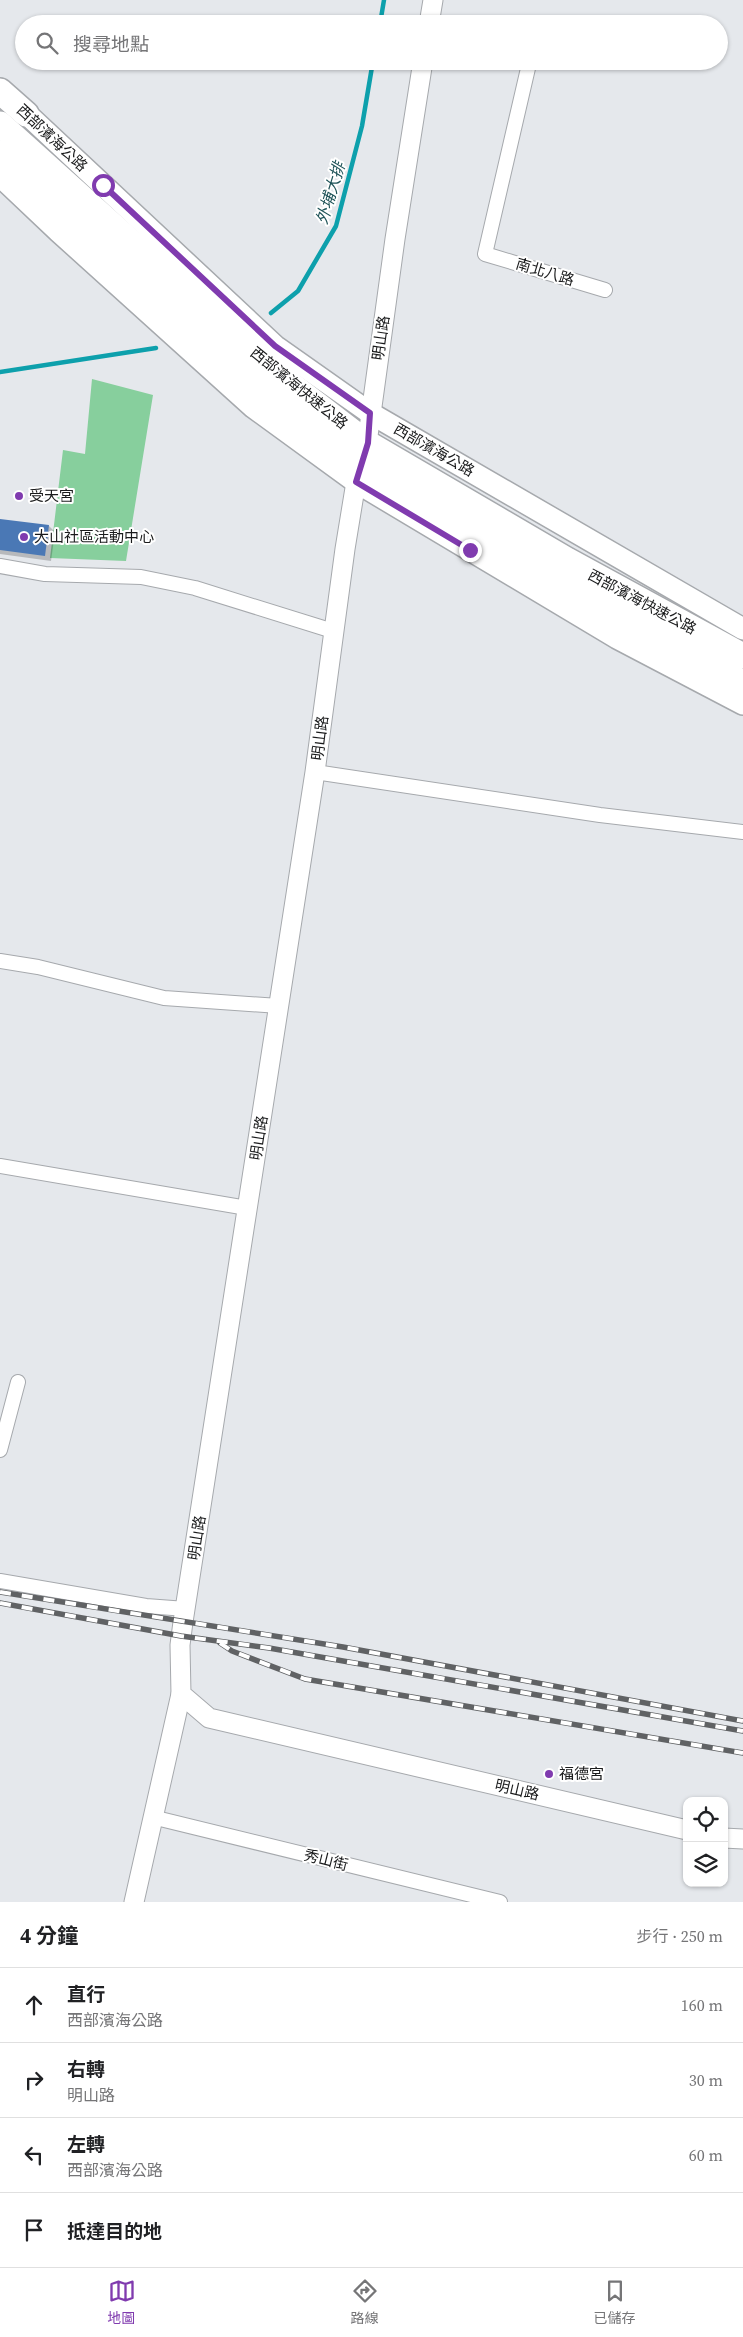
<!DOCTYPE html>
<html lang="zh-TW">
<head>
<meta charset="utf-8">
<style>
  body { margin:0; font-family:"Source Serif 4","Noto Sans TC",serif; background:#f6f6f6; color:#202124 }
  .controls { position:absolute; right:15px; bottom:15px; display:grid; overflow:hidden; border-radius:10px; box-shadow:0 1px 4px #0004 }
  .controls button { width:45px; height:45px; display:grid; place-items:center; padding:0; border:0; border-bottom:1px solid #e0e0e0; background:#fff; color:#202124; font:25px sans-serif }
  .stop { position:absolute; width:15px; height:15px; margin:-11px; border:4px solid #803baf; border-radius:50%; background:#fff }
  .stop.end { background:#803baf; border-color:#fff; box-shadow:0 1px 5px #0008 }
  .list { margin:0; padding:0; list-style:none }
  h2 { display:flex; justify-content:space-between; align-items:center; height:65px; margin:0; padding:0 20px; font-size:21px }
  h2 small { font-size:16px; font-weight:400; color:#757577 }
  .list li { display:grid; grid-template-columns:32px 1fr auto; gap:15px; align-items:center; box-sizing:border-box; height:75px; padding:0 20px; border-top:1px solid #e0e0e0 }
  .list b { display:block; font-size:19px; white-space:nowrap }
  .list p { margin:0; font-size:16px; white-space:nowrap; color:#757577 }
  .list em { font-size:16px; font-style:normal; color:#757577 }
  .icon { flex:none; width:28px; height:28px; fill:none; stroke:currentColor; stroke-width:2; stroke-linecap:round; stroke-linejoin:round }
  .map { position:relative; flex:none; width:743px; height:1902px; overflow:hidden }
  .search { position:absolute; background:#fff; box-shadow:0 1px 4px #0004; left:15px; right:15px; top:15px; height:55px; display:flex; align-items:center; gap:12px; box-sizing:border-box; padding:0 18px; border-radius:28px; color:#757577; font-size:19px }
  .sheet { height:365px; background:#fff }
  nav { display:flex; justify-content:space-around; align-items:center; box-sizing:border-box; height:70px; border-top:1px solid #e0e0e0; background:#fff; font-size:14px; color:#757577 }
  nav a { display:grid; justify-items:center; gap:2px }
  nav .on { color:#803baf }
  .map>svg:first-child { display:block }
</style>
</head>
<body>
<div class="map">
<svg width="743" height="1902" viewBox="0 0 743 1902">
  <rect width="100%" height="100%" fill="#e5e8ec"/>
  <path fill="#87cf9d" d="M92 379 153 395 126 561 50 558 63 450 85 454Z"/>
  <path fill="#0003" d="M0 520 49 526 55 532 51 561 0 554Z"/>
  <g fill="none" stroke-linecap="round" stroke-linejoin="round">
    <g stroke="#0da0ac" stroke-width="4.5">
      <path d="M380 24 384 0"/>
      <path d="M271 313 298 291 336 226 362 126 373 61"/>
      <path d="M0 372 156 348"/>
    </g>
  </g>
  <path fill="#4a78b5" d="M0 519 49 525 45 556 0 550Z"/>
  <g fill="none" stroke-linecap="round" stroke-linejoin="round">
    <defs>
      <g id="street">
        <path d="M529 64 485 254 605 290"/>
        <path d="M0 566 45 574 141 577 195 588 333 631"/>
        <path d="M315 772 600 815 743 832"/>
        <path d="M0 961 38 967 164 998 279 1006"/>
        <path d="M0 1166 247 1208"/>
        <path d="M0 1450 18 1382"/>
        <path d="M0 1581 146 1606 186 1609"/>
        <path d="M152 1817 500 1902"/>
      </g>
      <g id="secondary">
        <path d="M429 24 433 0"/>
        <path d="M423 61 395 239 367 443 356 482 345 549 315 772 183 1622 180 1645 181 1694 209 1718 687 1830"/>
        <path d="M724 1838 743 1839"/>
        <path d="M134 1902 181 1694"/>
      </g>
      <g id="primary">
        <path d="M14 102 275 346 370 413 743 629"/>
        <path d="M0 176 58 231 253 407 356 482 617 638 743 704"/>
      </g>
      <g id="highway">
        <path d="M0 91 26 114"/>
        <path d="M0 124 281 377 367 443 567 560 743 656"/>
        <path d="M0 153 273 396 363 461 548 575 743 683"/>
      </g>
    </defs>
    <use href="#street" stroke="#a6a9ad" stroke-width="16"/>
    <use href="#secondary" stroke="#a6a9ad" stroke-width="21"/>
    <use href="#primary" stroke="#a6a9ad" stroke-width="24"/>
    <use href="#highway" stroke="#a6a9ad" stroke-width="28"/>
    <use href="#street" stroke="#fff" stroke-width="14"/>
    <use href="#secondary" stroke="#fff" stroke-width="19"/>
    <use href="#primary" stroke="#fff" stroke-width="21"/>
    <use href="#highway" stroke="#fff" stroke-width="25"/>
    <defs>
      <g id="rail">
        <path d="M0 1592 343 1647 743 1721"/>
        <path d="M0 1603 181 1636 269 1648 743 1731"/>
        <path d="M220 1643 232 1651 305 1679 743 1753"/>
      </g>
    </defs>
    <use href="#rail" stroke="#606264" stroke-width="5.5"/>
    <use href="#rail" stroke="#fff" stroke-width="4" stroke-dasharray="11" stroke-linecap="butt"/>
  </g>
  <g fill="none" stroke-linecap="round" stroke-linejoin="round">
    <path stroke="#803baf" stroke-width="6" d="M103 185 275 346 370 413 368 443 356 482 470 550"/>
  </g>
  <g fill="#803baf" stroke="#fff" stroke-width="2">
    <circle cx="19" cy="496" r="5"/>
    <circle cx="24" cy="537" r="5"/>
    <circle cx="549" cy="1774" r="5"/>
  </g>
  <g text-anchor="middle" stroke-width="4" stroke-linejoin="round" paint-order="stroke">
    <g font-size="15" fill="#1a1b1c" stroke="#fff">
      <text transform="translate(52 138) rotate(43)" y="5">西部濱海公路</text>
      <text transform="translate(545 272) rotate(17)" y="5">南北八路</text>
      <text transform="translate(381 338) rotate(-82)" y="5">明山路</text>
      <text transform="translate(299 388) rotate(39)" y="5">西部濱海快速公路</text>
      <text transform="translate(434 450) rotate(30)" y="5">西部濱海公路</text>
      <text transform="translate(642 602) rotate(28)" y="5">西部濱海快速公路</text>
      <text transform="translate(320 738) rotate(-83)" y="5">明山路</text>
      <text transform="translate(259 1138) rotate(-81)" y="5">明山路</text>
      <text transform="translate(197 1538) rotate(-81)" y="5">明山路</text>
      <text transform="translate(517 1790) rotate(13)" y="5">明山路</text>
      <text transform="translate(326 1860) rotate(14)" y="5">秀山街</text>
    </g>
    <g font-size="15" fill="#1a1b1c" stroke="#fff" text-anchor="start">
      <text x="29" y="501">受天宮</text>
      <text x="34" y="542">大山社區活動中心</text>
      <text x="559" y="1779">福德宮</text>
    </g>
    <g font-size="16" font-style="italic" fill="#1f5358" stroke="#fff">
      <text transform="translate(330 193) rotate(-73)" y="6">外埔大排</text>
    </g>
  </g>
</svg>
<div class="controls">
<button><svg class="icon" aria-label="locate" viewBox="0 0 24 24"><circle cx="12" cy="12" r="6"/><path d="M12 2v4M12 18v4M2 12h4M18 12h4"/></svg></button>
<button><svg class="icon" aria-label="layers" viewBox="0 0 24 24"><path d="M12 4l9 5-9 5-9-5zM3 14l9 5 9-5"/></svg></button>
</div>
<div class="stop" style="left:103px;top:185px"></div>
<div class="stop end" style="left:470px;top:550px"></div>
<div class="search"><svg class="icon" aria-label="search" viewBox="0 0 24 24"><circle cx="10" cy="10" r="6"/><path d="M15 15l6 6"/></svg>搜尋地點</div>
</div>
<section class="sheet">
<h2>4 分鐘<small>步行 · 250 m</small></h2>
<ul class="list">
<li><svg class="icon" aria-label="ahead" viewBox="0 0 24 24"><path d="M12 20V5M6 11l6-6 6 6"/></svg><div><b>直行</b><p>西部濱海公路</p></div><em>160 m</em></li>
<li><svg class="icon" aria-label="right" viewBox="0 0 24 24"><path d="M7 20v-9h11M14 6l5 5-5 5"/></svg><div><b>右轉</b><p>明山路</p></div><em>30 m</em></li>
<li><svg class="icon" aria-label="left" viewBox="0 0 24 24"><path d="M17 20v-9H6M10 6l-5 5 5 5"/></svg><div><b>左轉</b><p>西部濱海公路</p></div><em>60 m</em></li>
<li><svg class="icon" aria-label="arrive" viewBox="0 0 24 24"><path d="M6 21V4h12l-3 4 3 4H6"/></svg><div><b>抵達目的地</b></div></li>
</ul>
</section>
<nav>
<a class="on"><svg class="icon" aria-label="map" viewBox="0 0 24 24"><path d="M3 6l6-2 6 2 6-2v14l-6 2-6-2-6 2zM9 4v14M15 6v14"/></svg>地圖</a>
<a><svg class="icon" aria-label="directions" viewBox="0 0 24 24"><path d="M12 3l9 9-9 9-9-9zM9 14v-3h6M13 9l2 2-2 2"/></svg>路線</a>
<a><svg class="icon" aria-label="saved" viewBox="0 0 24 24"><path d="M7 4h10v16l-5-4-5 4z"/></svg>已儲存</a>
</nav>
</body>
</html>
